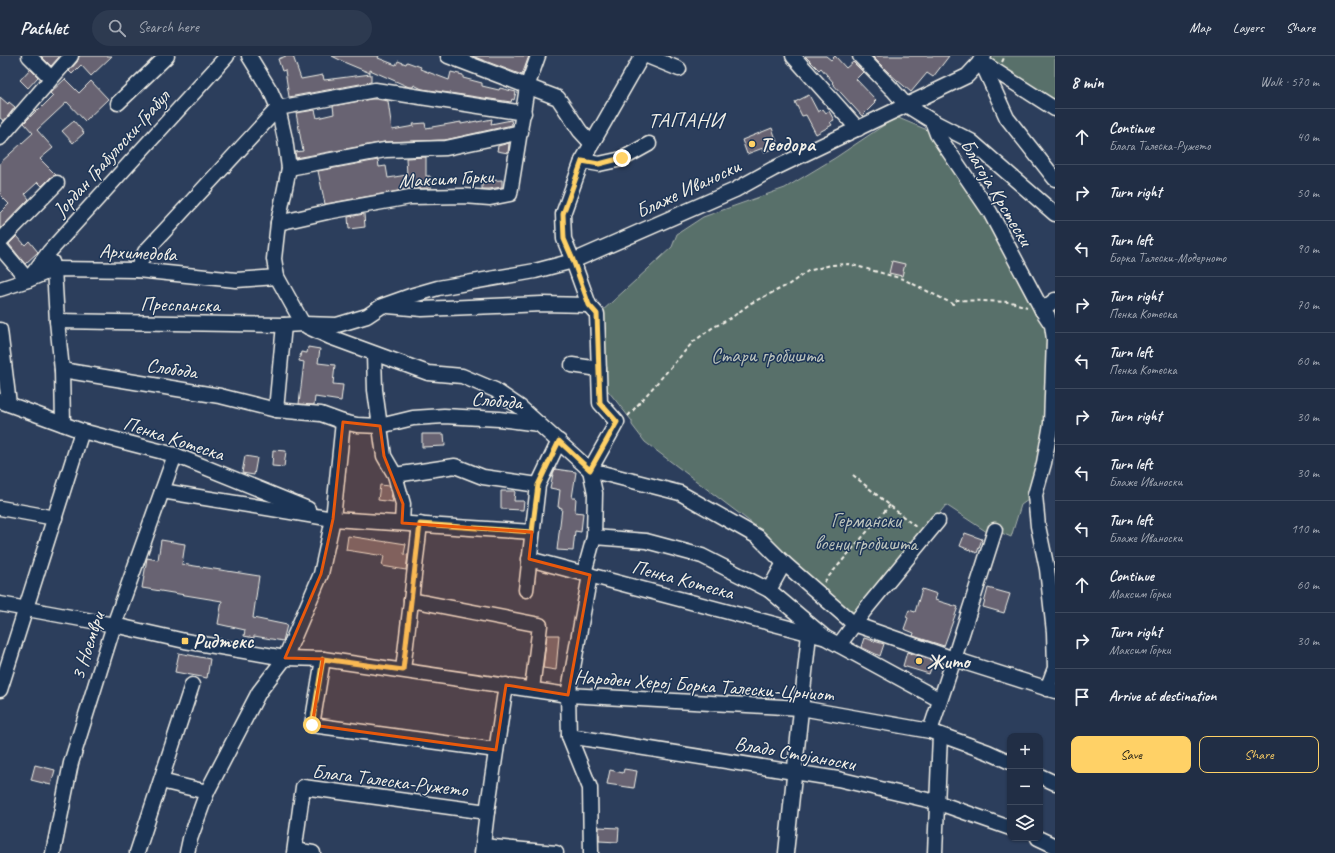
<!DOCTYPE html>
<html lang="en">
<head>
<meta charset="utf-8">
<style>
  body { margin:0; font-family:Caveat,sans-serif; background:#2d3a50; color:#f1f3f6 }
  .controls { position:absolute; right:12px; bottom:12px; display:grid; overflow:hidden; border-radius:8px; box-shadow:0 1px 3px #0004 }
  .controls button { width:36px; height:36px; display:grid; place-items:center; padding:0; border:0; border-bottom:1px solid #3e4a5e; background:#212e45; color:#f1f3f6; font:20px sans-serif }
  .stop { position:absolute; width:12px; height:12px; margin:-9px; border:3px solid #ffd166; border-radius:50%; background:#fff }
  .stop.end { background:#ffd166; border-color:#fff; box-shadow:0 1px 4px #0008 }
  .list { margin:0; padding:0; list-style:none }
  h2 { display:flex; justify-content:space-between; align-items:center; height:52px; margin:0; padding:0 16px; font-size:17px }
  h2 small { font-size:13px; font-weight:400; color:#a2a8b3 }
  .list li { display:grid; grid-template-columns:26px 1fr auto; gap:12px; align-items:center; box-sizing:border-box; height:56px; padding:0 16px; border-top:1px solid #3e4a5e }
  .list b { display:block; font-size:15px; white-space:nowrap }
  .list p { margin:0; font-size:13px; white-space:nowrap; color:#a2a8b3 }
  .list em { font-size:13px; font-style:normal; color:#a2a8b3 }
  .actions { display:flex; gap:8px; padding:12px 16px }
  .actions a { flex:1; padding:9px 0; border:1px solid #ffd166; border-radius:8px; text-align:center; font-size:14px; color:#ffd166 }
  .actions .main { background:#ffd166; color:#111 }
  .icon { flex:none; width:22px; height:22px; fill:none; stroke:currentColor; stroke-width:2; stroke-linecap:round; stroke-linejoin:round }
  .map { position:relative; flex:none; width:1055px; height:797px; overflow:hidden }
  header { display:flex; align-items:center; gap:24px; box-sizing:border-box; height:56px; padding:0 20px; background:#212e45; border-bottom:1px solid #3e4a5e }
  header strong { font-size:19px }
  nav { display:flex; gap:22px; margin-inline-start:auto; font-size:14px }
  .search { width:280px; height:36px; background:#2d3a50; display:flex; align-items:center; gap:10px; box-sizing:border-box; padding:0 14px; border-radius:22px; color:#a2a8b3; font-size:15px }
  main { display:flex }
  aside { flex:1; background:#212e45 }
  .map>svg:first-child { display:block }
</style>
</head>
<body>
<header>
<strong>Pathlet</strong>
<div class="search"><svg class="icon" aria-label="search" viewBox="0 0 24 24"><circle cx="10" cy="10" r="6"/><path d="M15 15l6 6"/></svg>Search here</div>
<nav><a>Map</a><a>Layers</a><a>Share</a></nav>
</header>
<main>
<div class="map">
<svg width="1055" height="797" viewBox="0 0 1055 797">
  <rect width="100%" height="100%" fill="#2c3e5c"/>
  <filter id="ink" filterUnits="userSpaceOnUse"><feTurbulence type="fractalNoise" baseFrequency=".025" numOctaves="2"/><feDisplacementMap in="SourceGraphic" scale="8" xChannelSelector="R" yChannelSelector="G"/><feConvolveMatrix kernelMatrix="1 2 1 2 8 2 1 2 1" color-interpolation-filters="sRGB"/></filter>
  <g filter="url(#ink)">
    <g fill="#586f6b" stroke="#a6b0aa">
      <path d="M978 0H1055V53Z"/>
      <path d="M896 61 937 78 1042 254 1053 301 1035 439 1021 449 1011 481 995 474 990 478 946 449 853 564 766 484 770 481 645 386 632 369V365L605 331 601 256 672 191 677 178 703 161 785 132 835 102Z"/>
    </g>
    <g fill="#676472" stroke="#f4f1e8">
      <path d="M41 0H60L51 10Z"/>
      <path d="M79 0H112L91 20 81 9 72 18 69 15 77 6Z"/>
      <path d="M286 0H293L301 23 323 19 324 24 371 18V26L289 41 285 14 282 15 278 3Z"/>
      <path d="M332 0H379L378 2 396 9 398 5 406 8 407 6 421 11 420 13 449 24 451 16 463 19V22L482 27V30L499 34 500 32 516 36 514 44 512 43 511 46 422 33 414 29 413 31H409L370 14V17L346 7Z"/>
      <path d="M472 0H529L522 19Z"/>
      <path d="M805 0H826L831 4 835 0 846 12 853 6 863 16 856 23 876 44 874 46 875 47 862 60 832 27 833 26 821 12 819 14Z"/>
      <path d="M872 0H949L933 21 927 17 911 36 890 18Z"/>
      <path d="M30 13 38 21 28 32 20 24Z"/>
      <path d="M65 23 79 37 91 25 108 43 85 65 67 46 37 74 53 92 40 103 56 119 51 121 42 130 38 126 25 138 29 143 0 173V157L9 148 0 139V107L33 77 24 67 38 53 39 54 53 40 50 37Z"/>
      <path d="M809 39 818 56 823 53 826 57 829 55 834 64 830 66 832 69 816 78 806 59 802 60 795 46Z"/>
      <path d="M0 41 8 48 9 46 15 51 4 65 0 62Z"/>
      <path d="M371 43H376L388 45 392 74 414 70 413 68 425 67 426 72 461 66V68L477 65V66L492 63 491 68 511 64 512 69 445 84 384 86 296 102 295 96 303 95 296 57 315 54 317 62 334 58 333 50Z"/>
      <path d="M74 65 84 77 73 87 62 75Z"/>
      <path d="M772 72 779 91 764 96 763 92 747 98 742 84Z"/>
      <path d="M509 87 508 97 497 95 498 90Z"/>
      <path d="M426 101V120H430L431 132 409 133 325 148 318 115 378 104 379 111 386 110 388 122 407 119 406 102Z"/>
      <path d="M502 124V131L489 133H482V125Z"/>
      <path d="M364 158 365 171 349 173 348 161Z"/>
      <path d="M17 180 25 189 29 185 38 196 25 208 9 188Z"/>
      <path d="M892 205 905 208 902 220 889 217Z"/>
      <path d="M308 291 320 293 318 307 335 309 333 328 343 329 341 345 315 341 314 349 299 348 304 306 299 305 301 296 307 297Z"/>
      <path d="M422 378H444L445 390 422 391Z"/>
      <path d="M273 394 286 395 284 411 272 410Z"/>
      <path d="M245 400 257 402 254 419 242 417Z"/>
      <path d="M555 413 576 416 572 442H576L575 456 583 457 581 476 575 475 573 495 557 494 562 452 558 451 560 434 550 432 553 418Z"/>
      <path d="M380 429 389 430 393 446 378 444Z"/>
      <path d="M501 435H515L514 445H524L523 454 501 453Z"/>
      <path d="M965 477 982 483 977 497 960 490Z"/>
      <path d="M348 480 387 486V485L406 488 404 498 408 499 406 514 382 510 384 500 346 494Z"/>
      <path d="M161 484 185 488 182 508 259 520 253 562 287 569 283 585 254 580V582L244 580 245 574 218 568 222 545 142 532 147 502 158 504Z"/>
      <path d="M988 532 1010 538 1004 557 983 551Z"/>
      <path d="M922 533 937 538 935 544 958 551 944 590 913 580 914 577 904 573 908 562 906 561 909 554 915 556Z"/>
      <path d="M547 579H559L556 614 543 612Z"/>
      <path d="M864 582 884 588 880 600 861 591Z"/>
      <path d="M907 596 934 605 929 618 903 610Z"/>
      <path d="M179 597 210 603 207 622 175 616Z"/>
      <path d="M35 709 55 714 51 729 31 724Z"/>
      <path d="M624 713 637 715 634 732 607 728 610 714 623 717Z"/>
      <path d="M599 771 619 772 618 786 599 785Z"/>
    </g>
    <g fill="none" stroke-linecap="round" stroke-linejoin="round">
      <defs>
        <g id="minor">
          <path d="M29 0 51 22"/>
          <path d="M249 0 271 36 278 52 285 83 289 112 278 167 274 203 277 221 303 268"/>
          <path d="M448 0 558 42 580 75 592 88"/>
          <path d="M647 0 679 13"/>
          <path d="M793 0 858 73"/>
          <path d="M860 0 893 34 906 49 932 65 971 85 1055 158"/>
          <path d="M980 5 1055 53"/>
          <path d="M981 5 1007 62 1055 123"/>
          <path d="M118 47 167 0"/>
          <path d="M932 65 937 78 990 156 1042 254 1048 260"/>
          <path d="M0 82 71 0"/>
          <path d="M582 105 599 108 622 103 649 88"/>
          <path d="M289 112 385 94 446 92 521 76"/>
          <path d="M278 167 327 156 410 141 464 140 490 142 510 138 527 31 538 0"/>
          <path d="M0 185 57 127"/>
          <path d="M0 191 28 224 49 196 227 0"/>
          <path d="M52 206 54 213 57 265 62 314 63 368"/>
          <path d="M137 214 145 196 278 52 375 34 524 57"/>
          <path d="M0 233 28 224 54 213 137 214 236 224 277 221"/>
          <path d="M388 250 422 253 542 248 589 249"/>
          <path d="M1042 254 1052 269 1054 283 1051 368 1044 407 1035 439 1038 470 1047 513 1054 576 1055 612 1047 633"/>
          <path d="M1042 254 1055 244"/>
          <path d="M57 265 284 269 303 268 337 269 367 260 382 250 410 240 438 232 535 215 573 205 735 134 773 113 967 20 981 5 984 0"/>
          <path d="M308 271 330 281 428 317 462 320 495 334 520 351 590 414 680 437 758 481 784 507 854 568 954 603 1055 635"/>
          <path d="M0 274 9 348"/>
          <path d="M374 298 375 334 384 400 395 419 403 448 402 467"/>
          <path d="M572 309 599 313"/>
          <path d="M62 314 220 340 276 354 321 358 343 366 357 369 380 370 413 362 444 360 499 363 539 368"/>
          <path d="M0 345 82 375 175 399 308 453"/>
          <path d="M276 354 284 269"/>
          <path d="M590 414 617 366 600 347 597 258 589 249 573 205 564 183 563 158 582 105 642 0"/>
          <path d="M395 419 455 410 483 421 538 429"/>
          <path d="M162 435 333 463 532 476"/>
          <path d="M0 452 55 462"/>
          <path d="M594 481 646 485 702 500 769 534 826 582 940 644"/>
          <path d="M529 503 823 581"/>
          <path d="M584 517 594 481 595 437 590 414"/>
          <path d="M590 519 568 639 569 680 590 732 591 797"/>
          <path d="M526 534 538 429 559 385"/>
          <path d="M769 534 784 507"/>
          <path d="M411 544 540 569 532 633"/>
          <path d="M0 548 114 569 185 585 285 602 323 603 568 639 801 652 930 675 988 696 1010 706"/>
          <path d="M839 589 864 555 938 465"/>
          <path d="M323 603 312 669 496 694"/>
          <path d="M403 614 420 468"/>
          <path d="M0 634 82 375"/>
          <path d="M930 675 954 603 995 474"/>
          <path d="M569 680 838 723 936 746 1010 772"/>
          <path d="M1040 720 1055 727"/>
          <path d="M161 725 207 736"/>
          <path d="M1038 782 1055 790"/>
          <path d="M483 790 556 797"/>
          <path d="M295 794 313 797"/>
          <path d="M53 797 71 707 114 569 175 399"/>
          <path d="M137 797 192 629"/>
          <path d="M187 797 190 783 207 736 259 636 285 602 321 518 333 463 343 366"/>
          <path d="M294 797 303 731 487 756"/>
          <path d="M482 797 487 756 506 629"/>
          <path d="M786 797 809 578 813 572"/>
          <path d="M935 797 940 679"/>
        </g>
      </defs>
      <use href="#minor" stroke="#f4f1e8" stroke-width="17"/>
      <g stroke="#f4f1e8" stroke-width="2" stroke-dasharray="4 3" stroke-linecap="butt">
        <path d="M1002 6 1005 0"/>
        <path d="M628 360 693 286 712 272 731 262 751 247 788 229 808 215 831 209 849 208 903 223 953 248 957 244 1011 246 1027 251"/>
        <path d="M853 419 917 472"/>
        <path d="M824 526 890 449"/>
      </g>
      <use href="#minor" stroke="#1d3557" stroke-width="14"/>
    </g>
  </g>
  <g fill="none" stroke-linecap="round" stroke-linejoin="round" filter="url(#ink)">
    <path stroke="#ffd166" stroke-width="5" d="M312 669 323 603 403 614 420 468 532 476 538 429 559 385 590 414 617 366 600 347 597 258 589 249 573 204 564 183 563 158 582 105 599 108 622 102"/>
  </g>
  <path fill="#e8590c" fill-opacity="0.2" stroke="#e8590c" stroke-width="3" stroke-linejoin="round" d="M343 366 380 370 384 400 403 448 402 467 532 476 529 503 590 519 568 639 506 629 496 694 312 669 323 603 285 602 321 518 333 463Z"/>
  <g fill="#ffd166" stroke="#1d3557" stroke-width="1.5">
    <circle cx="752" cy="88" r="4"/>
    <rect x="181" y="581" width="8" height="8" rx="2"/>
    <circle cx="919" cy="605" r="4"/>
  </g>
  <g text-anchor="middle" stroke-width="3" stroke-linejoin="round" paint-order="stroke">
    <g font-size="20" font-weight="bold" fill="#f4f1e8" stroke="#1d3557" text-anchor="start">
      <text x="760" y="95">Теодора</text>
      <text x="193" y="592">Ридтекс</text>
      <text x="927" y="612">Жито</text>
    </g>
    <g font-size="20" fill="#f4f1e8" stroke="#1d3557">
      <text transform="translate(111 97) rotate(-48)" y="7">Јордан Грабулоски-Грабул</text>
      <text transform="translate(446 122) rotate(-3)" y="7">Максим Горки</text>
      <text transform="translate(688 132) rotate(-25)" y="7">Блаже Иваноски</text>
      <text transform="translate(997 136) rotate(59)" y="7">Благоја Крстески</text>
      <text transform="translate(138 196) rotate(3)" y="7">Архимедова</text>
      <text transform="translate(180 248) rotate(1)" y="7">Преспанска</text>
      <text transform="translate(172 312) rotate(9)" y="7">Слобода</text>
      <text transform="translate(497 344) rotate(5)" y="7">Слобода</text>
      <text transform="translate(174 382) rotate(18)" y="7">Пенка Котеска</text>
      <text transform="translate(683 523) rotate(15)" y="7">Пенка Котеска</text>
      <text transform="translate(87 590) rotate(-72)" y="7">3 Ноември</text>
      <text transform="translate(704 629) rotate(4)" y="7">Народен Херој Борка Талески-Црниот</text>
      <text transform="translate(795 697) rotate(10)" y="7">Владо Стојаноски</text>
      <text transform="translate(390 724) rotate(7)" y="7">Блага Талеска-Ружето</text>
    </g>
    <g font-size="20" fill="#bdc4bc" stroke="#1d3557">
      <text x="767" y="306">Стари гробишта</text>
      <text x="866" y="471">Германски<tspan x="866" dy="23">воени гробишта</tspan></text>
    </g>
    <g font-size="22" letter-spacing="1" fill="#f4f1e8" stroke="#1d3557">
      <text x="686" y="71">ТАПАНИ</text>
    </g>
  </g>
</svg>
<div class="controls">
<button>+</button>
<button>−</button>
<button><svg class="icon" aria-label="layers" viewBox="0 0 24 24"><path d="M12 4l9 5-9 5-9-5zM3 14l9 5 9-5"/></svg></button>
</div>
<div class="stop" style="left:312px;top:669px"></div>
<div class="stop end" style="left:622px;top:102px"></div>
</div>
<aside>
<h2>8 min<small>Walk · 570 m</small></h2>
<ul class="list">
<li><svg class="icon" aria-label="ahead" viewBox="0 0 24 24"><path d="M12 20V5M6 11l6-6 6 6"/></svg><div><b>Continue</b><p>Блага Талеска-Ружето</p></div><em>40 m</em></li>
<li><svg class="icon" aria-label="right" viewBox="0 0 24 24"><path d="M7 20v-9h11M14 6l5 5-5 5"/></svg><div><b>Turn right</b></div><em>50 m</em></li>
<li><svg class="icon" aria-label="left" viewBox="0 0 24 24"><path d="M17 20v-9H6M10 6l-5 5 5 5"/></svg><div><b>Turn left</b><p>Борка Талески-Модерното</p></div><em>90 m</em></li>
<li><svg class="icon" aria-label="right" viewBox="0 0 24 24"><path d="M7 20v-9h11M14 6l5 5-5 5"/></svg><div><b>Turn right</b><p>Пенка Котеска</p></div><em>70 m</em></li>
<li><svg class="icon" aria-label="left" viewBox="0 0 24 24"><path d="M17 20v-9H6M10 6l-5 5 5 5"/></svg><div><b>Turn left</b><p>Пенка Котеска</p></div><em>60 m</em></li>
<li><svg class="icon" aria-label="right" viewBox="0 0 24 24"><path d="M7 20v-9h11M14 6l5 5-5 5"/></svg><div><b>Turn right</b></div><em>30 m</em></li>
<li><svg class="icon" aria-label="left" viewBox="0 0 24 24"><path d="M17 20v-9H6M10 6l-5 5 5 5"/></svg><div><b>Turn left</b><p>Блаже Иваноски</p></div><em>30 m</em></li>
<li><svg class="icon" aria-label="left" viewBox="0 0 24 24"><path d="M17 20v-9H6M10 6l-5 5 5 5"/></svg><div><b>Turn left</b><p>Блаже Иваноски</p></div><em>110 m</em></li>
<li><svg class="icon" aria-label="ahead" viewBox="0 0 24 24"><path d="M12 20V5M6 11l6-6 6 6"/></svg><div><b>Continue</b><p>Максим Горки</p></div><em>60 m</em></li>
<li><svg class="icon" aria-label="right" viewBox="0 0 24 24"><path d="M7 20v-9h11M14 6l5 5-5 5"/></svg><div><b>Turn right</b><p>Максим Горки</p></div><em>30 m</em></li>
<li><svg class="icon" aria-label="arrive" viewBox="0 0 24 24"><path d="M6 21V4h12l-3 4 3 4H6"/></svg><div><b>Arrive at destination</b></div></li>
</ul>
<div class="actions"><a class="main">Save</a><a>Share</a></div>
</aside>
</main>
</body>
</html>
